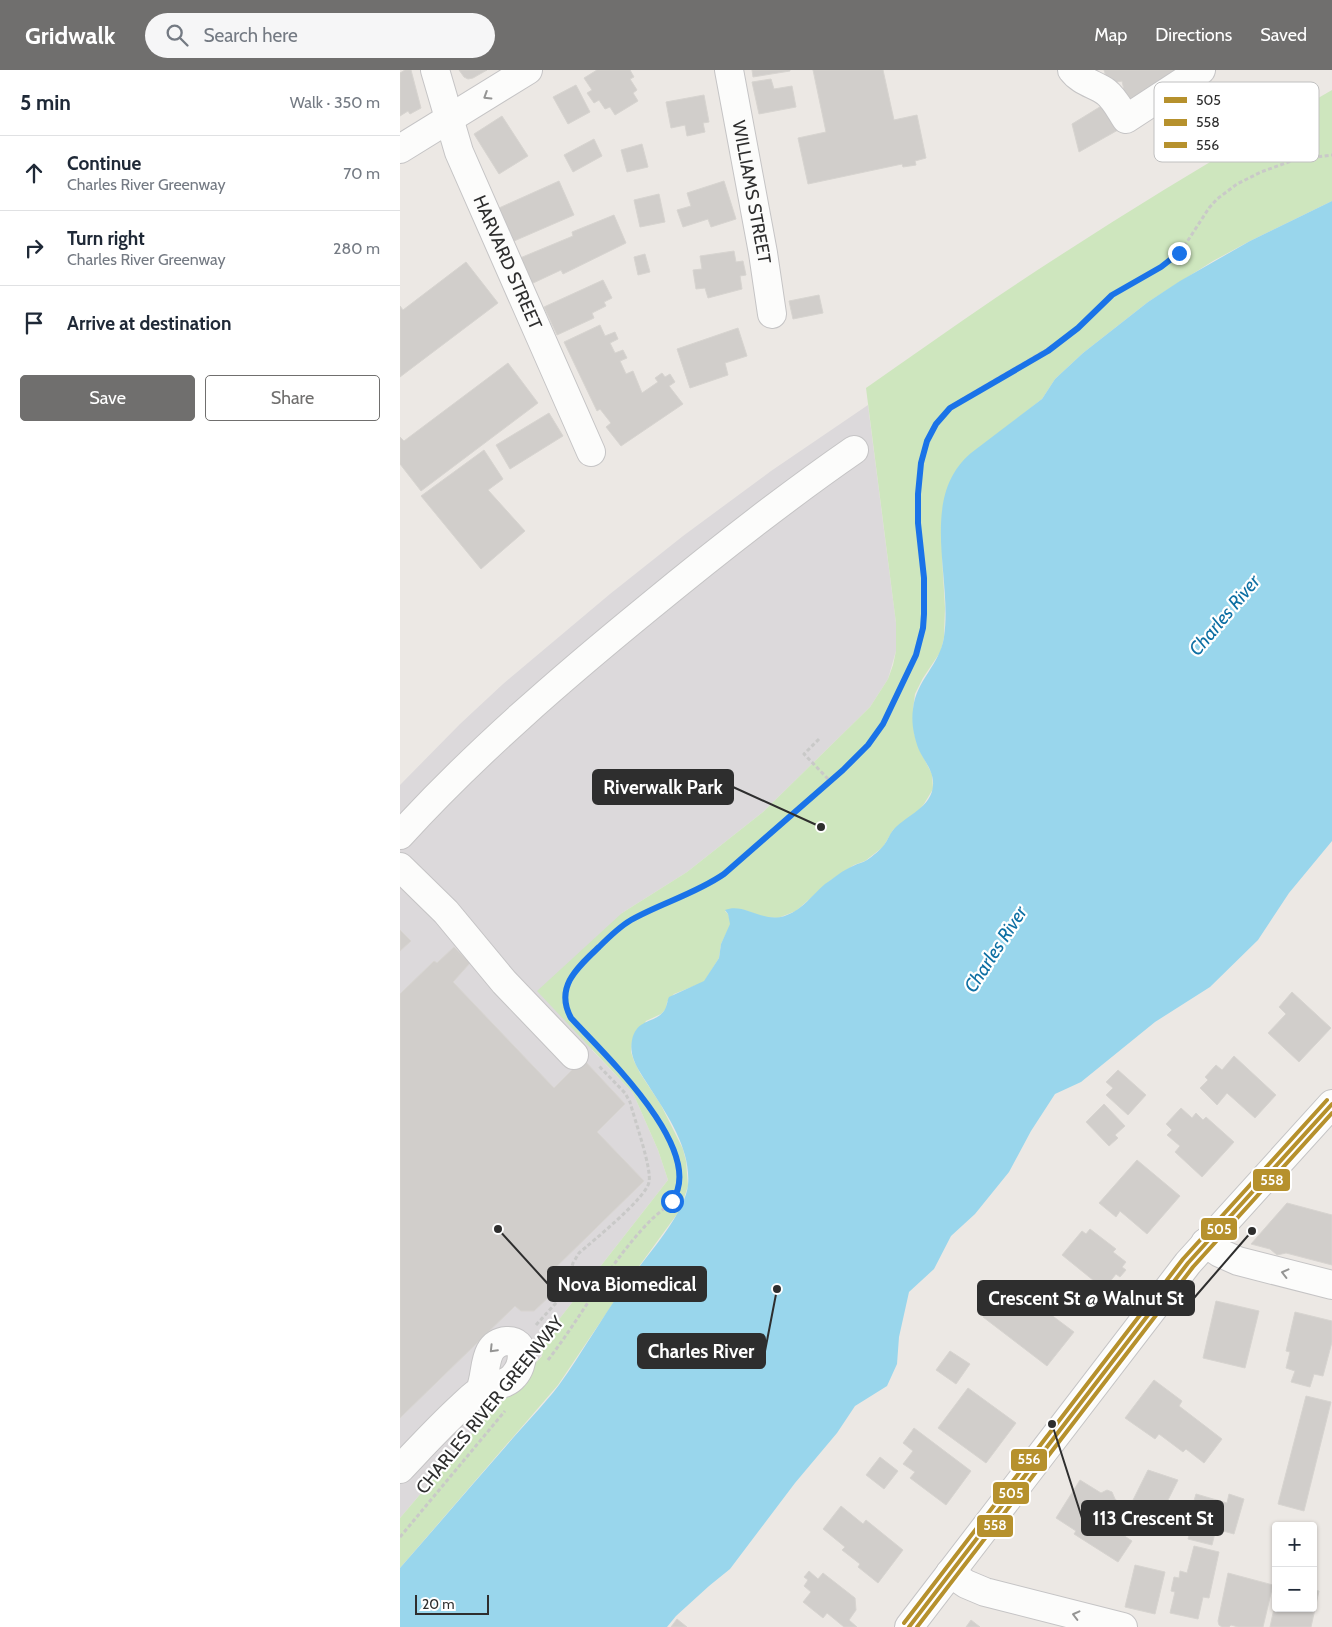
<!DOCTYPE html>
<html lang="en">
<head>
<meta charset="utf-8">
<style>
  body { margin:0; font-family:Cabin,sans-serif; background:#f6f6f7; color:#1f2937 }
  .controls { position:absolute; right:15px; bottom:15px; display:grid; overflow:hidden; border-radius:5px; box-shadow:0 1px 4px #0004 }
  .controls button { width:45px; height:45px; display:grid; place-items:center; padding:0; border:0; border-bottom:1px solid #e0e1e3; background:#fff; color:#1f2937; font:25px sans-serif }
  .scale { position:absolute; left:15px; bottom:12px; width:74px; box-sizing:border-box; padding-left:5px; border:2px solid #2e2e2e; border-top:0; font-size:14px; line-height:18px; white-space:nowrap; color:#2e2e2e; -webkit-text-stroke:4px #fff; paint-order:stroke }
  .stop { position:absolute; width:15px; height:15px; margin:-11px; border:4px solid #1a73e8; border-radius:50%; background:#fff }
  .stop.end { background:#1a73e8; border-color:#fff; box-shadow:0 1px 5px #0008 }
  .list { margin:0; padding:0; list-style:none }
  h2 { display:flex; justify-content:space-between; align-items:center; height:65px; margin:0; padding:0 20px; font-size:21px }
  h2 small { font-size:16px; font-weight:400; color:#747a83 }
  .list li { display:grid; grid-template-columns:32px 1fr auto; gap:15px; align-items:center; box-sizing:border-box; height:75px; padding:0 20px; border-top:1px solid #e0e1e3 }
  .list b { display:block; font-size:19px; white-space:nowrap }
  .list p { margin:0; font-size:16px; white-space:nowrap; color:#747a83 }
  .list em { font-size:16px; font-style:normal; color:#747a83 }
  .actions { display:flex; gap:10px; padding:15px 20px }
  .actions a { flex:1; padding:11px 0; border:1px solid #706f6e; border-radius:5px; text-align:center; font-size:18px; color:#706f6e }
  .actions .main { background:#706f6e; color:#fff }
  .icon { flex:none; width:28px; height:28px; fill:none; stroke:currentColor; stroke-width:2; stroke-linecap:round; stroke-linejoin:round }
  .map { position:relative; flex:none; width:932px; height:1557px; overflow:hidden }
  header { display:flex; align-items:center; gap:30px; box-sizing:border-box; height:70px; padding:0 25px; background:#706f6e; color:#fff }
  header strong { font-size:24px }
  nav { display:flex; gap:28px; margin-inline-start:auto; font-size:18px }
  .search { width:350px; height:45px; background:#f6f6f7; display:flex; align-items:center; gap:12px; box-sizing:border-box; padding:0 18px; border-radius:28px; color:#747a83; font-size:19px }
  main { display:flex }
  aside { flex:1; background:#fff }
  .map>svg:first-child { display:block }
</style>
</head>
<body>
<header>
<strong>Gridwalk</strong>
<div class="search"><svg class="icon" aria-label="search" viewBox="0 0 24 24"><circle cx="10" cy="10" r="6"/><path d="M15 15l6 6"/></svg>Search here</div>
<nav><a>Map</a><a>Directions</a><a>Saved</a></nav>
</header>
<main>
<aside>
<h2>5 min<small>Walk · 350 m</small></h2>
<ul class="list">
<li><svg class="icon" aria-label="ahead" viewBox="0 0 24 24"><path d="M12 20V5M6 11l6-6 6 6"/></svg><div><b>Continue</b><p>Charles River Greenway</p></div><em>70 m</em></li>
<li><svg class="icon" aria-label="right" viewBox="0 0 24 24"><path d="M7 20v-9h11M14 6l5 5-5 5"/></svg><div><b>Turn right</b><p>Charles River Greenway</p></div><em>280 m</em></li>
<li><svg class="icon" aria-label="arrive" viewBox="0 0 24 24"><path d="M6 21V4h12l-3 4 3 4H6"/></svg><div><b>Arrive at destination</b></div></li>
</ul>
<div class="actions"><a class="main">Save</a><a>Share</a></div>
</aside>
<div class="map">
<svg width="932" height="1557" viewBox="0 0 932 1557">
  <rect width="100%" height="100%" fill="#ece8e4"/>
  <path fill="#dcd9db" d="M468 335 496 553V581L488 609 470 637 363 742 287 802 222 843 192 980 233 1023 258 1080 268 1110 142 1271V1285L86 1347 0 1448V715L60 654 103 614 210 524 283 466 371 401Z"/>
  <path fill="#cee6be" d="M932 20V131L850 171 813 191 748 232 683 283 655 309 642 329 586 373 543 435 542 487 545 538 544 567 541 581 523 608 515 624 513 639 514 663 520 681 532 704 533 719 524 734 518 741 493 760 483 777 465 791 454 795 431 810 396 841 378 848 363 847 344 840 335 839 325 841 328 844 331 854 321 874 319 888 304 912 274 924 267 932 266 939 261 944 246 951 232 971 231 982 234 991 240 1003 261 1035 283 1079 286 1091 288 1116 280 1140 224 1217 158 1315 0 1498V1448L86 1347 142 1286V1271L268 1110 258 1080 233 1023 137 921 222 843 287 802 363 742 470 637 488 609 493 595 496 581V553L466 318C509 288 551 258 594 229 704 155 818 86 932 20Z"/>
  <path fill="#99d6ec" d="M932 131V771L889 823 858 870 810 917 755 952 681 1012 655 1024 631 1061 609 1102 575 1144 551 1166 534 1199 509 1222 499 1267 497 1294 487 1316 455 1336 437 1363 395 1413 330 1499 309 1516 276 1546 267 1557H0V1498C36 1457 71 1416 107 1375 124 1355 143 1336 159 1315 182 1283 201 1249 224 1217 242 1191 285 1145 288 1115 291 1081 270 1049 252 1021 243 1005 228 990 232 970 237 948 254 954 264 941 267 937 267 931 269 927L304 911 319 888 321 874 330 854 328 844 325 840C345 832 364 855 387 845 403 839 412 825 425 814 434 808 443 800 453 796 458 793 463 793 467 790 473 786 480 780 484 775 488 770 490 763 494 759 507 745 532 737 533 715 534 701 524 691 519 680 514 667 511 653 513 639 516 610 540 595 544 567 553 508 518 428 571 383L642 329 655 309 683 283 748 232 780 211 850 171Z"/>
  <g fill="#d1cecb" stroke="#d7d4d0">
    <path d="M5 0H11L21 38 10 44 8 41 0 46V3Z"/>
    <path d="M59 0H87L73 8 68 9 64 7Z"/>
    <path d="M197 0H230L234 7 230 9 237 20 233 23 238 31 215 45 210 37 205 39 199 30 194 33 187 23 192 20 184 8Z"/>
    <path d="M352 0H390V1L353 7Z"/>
    <path d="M413 0H483L494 50 517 45 526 88 515 91 516 95 503 97 502 94 408 114 398 68 426 62Z"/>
    <path d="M704 0H784L727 34 722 11 708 14Z"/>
    <path d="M371 9 374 19 392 16 396 37 359 44 352 12Z"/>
    <path d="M176 15 190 42 168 54 153 27Z"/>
    <path d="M304 25 309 52 303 53 305 62 287 66 285 55 271 58 266 32Z"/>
    <path d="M703 35 718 60 679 82 672 54Z"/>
    <path d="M102 46 128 86 99 104 74 64Z"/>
    <path d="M194 69 202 86 173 102 164 85Z"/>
    <path d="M242 74 248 97 227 102 221 80Z"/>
    <path d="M159 111 174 145 114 171 99 138Z"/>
    <path d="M324 111 336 149 311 157 308 149 283 157 277 140 291 136 287 123Z"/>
    <path d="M259 124 265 152 240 157 234 130Z"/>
    <path d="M214 145 226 173 163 204 161 200 131 214 120 188 173 166 172 162Z"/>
    <path d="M334 181 336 192 343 191 346 205 340 206 342 219 308 228 305 218 296 219 293 200 302 199 300 186Z"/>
    <path d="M245 184 250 202 238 205 234 187Z"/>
    <path d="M66 192 98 233 0 307V236L3 240Z"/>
    <path d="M203 210 212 228 204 232 206 236 192 243 194 248 157 265 144 237Z"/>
    <path d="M419 225 423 243 393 249 389 231Z"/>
    <path d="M200 255 205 266 215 262 218 269 210 273 215 283 223 280 227 288 220 291 226 304 233 301 242 323 258 312 255 308 262 303 265 307 270 304 275 312 269 316 283 334 221 376 206 357 211 353 200 339 197 341 164 272Z"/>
    <path d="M338 258 347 286 325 293 328 305 290 318 277 279Z"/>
    <path d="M108 293 138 333 21 421 0 394V367L4 371Z"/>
    <path d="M149 343 163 366 110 399 96 375Z"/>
    <path d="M84 380 103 409 88 420 125 461 81 499 21 426Z"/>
    <path d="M0 860 11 871 0 881Z"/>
    <path d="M54 877 70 893 53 912 154 1018 183 989 225 1034 197 1062 244 1111 147 1206 151 1211V1225L134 1241H121L115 1236 0 1348V924L34 891 37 893Z"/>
    <path d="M892 922 931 958 899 992 868 963 886 944 879 937Z"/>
    <path d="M834 986 876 1025 855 1048 827 1023 817 1035 800 1018 808 1010 805 1007 816 995 822 1000Z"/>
    <path d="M718 1000 746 1025 728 1045 706 1025 713 1018 706 1012Z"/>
    <path d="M704 1034 725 1056 715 1065 718 1068 709 1076 686 1052Z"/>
    <path d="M781 1038 792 1048 796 1043 803 1050 806 1047 834 1072 802 1107 775 1082 780 1076 767 1065 772 1060 766 1054Z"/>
    <path d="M737 1090 780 1126 747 1164 720 1141 716 1147 699 1133Z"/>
    <path d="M887 1133 932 1145V1195L886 1183 877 1185 870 1179 851 1174Z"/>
    <path d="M690 1159 716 1179 713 1182 726 1192 722 1197 726 1200 720 1207 716 1204 704 1219 662 1185 682 1161 686 1164Z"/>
    <path d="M602 1222 616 1233 622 1227 643 1243 646 1241 674 1262 647 1296 583 1247Z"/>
    <path d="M816 1231 859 1241 845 1298 803 1288Z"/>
    <path d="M895 1242 932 1251V1272L923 1306 914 1304 910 1317 891 1312 895 1301 886 1298 890 1282 886 1281Z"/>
    <path d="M550 1281 570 1294 556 1314 536 1300Z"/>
    <path d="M754 1310 782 1331 779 1336 822 1369 804 1393 786 1379 783 1382 759 1364 755 1369 725 1348Z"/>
    <path d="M568 1318 616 1353 586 1393 538 1358Z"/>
    <path d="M906 1326 931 1332 904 1441 878 1434Z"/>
    <path d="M514 1358 571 1401 546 1435 510 1408 515 1402 503 1394 513 1381 503 1373Z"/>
    <path d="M480 1387 498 1401 484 1419 466 1405Z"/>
    <path d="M748 1400 778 1410 760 1446 732 1432Z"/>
    <path d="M680 1410 701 1423 707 1420 712 1422 715 1429 723 1436 718 1444 731 1452 723 1465 732 1471 718 1492 674 1464 676 1461 656 1448Z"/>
    <path d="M796 1424 827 1433 829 1424 844 1429 834 1464 816 1459 812 1475 788 1469 795 1443 791 1441Z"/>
    <path d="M441 1436 463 1454 466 1450 503 1480 478 1513 458 1497 460 1494 442 1480 445 1477 423 1459Z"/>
    <path d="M794 1476 819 1482 809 1528 803 1527 798 1549 770 1543 775 1522 771 1521 774 1507 779 1508 780 1501 787 1503Z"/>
    <path d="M735 1495 765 1502 755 1544 725 1537Z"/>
    <path d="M409 1501 418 1509 423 1503 455 1528 456 1540 449 1550 457 1557H444L427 1543 423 1548 403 1532 411 1522 404 1516 408 1510 404 1507Z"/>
    <path d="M828 1503 873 1515 863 1557H838L831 1555 829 1557H822L819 1555 818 1551Z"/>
    <path d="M913 1520 919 1521 911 1557H870L876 1529V1538H913Z"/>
    <path d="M277 1549 287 1557H271Z"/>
    <path d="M571 1550 580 1557H566Z"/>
  </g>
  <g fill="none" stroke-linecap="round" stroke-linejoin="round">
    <defs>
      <g id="minor">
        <path id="s1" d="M35 0 59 82 191 382"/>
        <path id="s2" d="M329 0 363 183 372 244"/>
        <path d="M672 0C681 12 695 14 706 22 715 29 720 40 726 49L801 0"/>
        <path d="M0 79 128 0"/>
        <path d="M0 765C76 682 162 608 249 537 316 482 383 429 454 380"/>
        <path d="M0 797 46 842 104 912 174 985"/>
        <path d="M805 1173 820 1183 838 1191 932 1215"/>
        <path d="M0 1399C20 1378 40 1356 62 1336 68 1331 73 1325 80 1321 90 1314 105 1317 114 1306 124 1295 127 1270 107 1271 81 1273 88 1304 80 1320"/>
        <path d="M550 1503 566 1514 585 1522 723 1557"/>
        <path d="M509 1557 788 1193 932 1034"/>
      </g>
    </defs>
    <use href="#minor" stroke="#c5c4c5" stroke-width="30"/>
    <g stroke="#c9c9c8" stroke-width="3" stroke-dasharray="4 2.5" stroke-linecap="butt">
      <path d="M419 669 404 684 430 711"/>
      <path d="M167 939C165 930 165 920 168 912 175 894 213 860 230 850 260 832 295 824 324 805L443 700 477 664 489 642 516 585 523 558 524 508 518 453V424L521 393 527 371 530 363 542 346 559 331 658 273 678 258 712 225 771 190 785 175 809 138 817 129 837 114 861 102 894 90 932 85"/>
      <path d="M136 1255 165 1223 173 1193 179 1183C193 1171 247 1127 249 1112 252 1098 234 1048 230 1032L225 1023 198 995"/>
      <path d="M148 1290C175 1255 197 1216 224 1181 232 1171 240 1161 249 1152 258 1142 273 1134 278 1122 294 1078 228 1010 201 980"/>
      <path d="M0 1467 105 1341"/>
    </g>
    <use href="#minor" stroke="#fcfcfb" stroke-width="28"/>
    <defs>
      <path id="bus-1" d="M509 1557 788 1193 932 1034"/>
      <path id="bus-2" d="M517 1557 793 1197 932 1043"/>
      <path id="bus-3" d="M504 1553 783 1189 927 1030"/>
    </defs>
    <use href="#bus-1" stroke="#fff" stroke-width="8"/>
    <use href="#bus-2" stroke="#fff" stroke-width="8"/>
    <use href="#bus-3" stroke="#fff" stroke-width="8"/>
    <use href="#bus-1" stroke="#b6912d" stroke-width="4"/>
    <use href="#bus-2" stroke="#b6912d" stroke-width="4"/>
    <use href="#bus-3" stroke="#b6912d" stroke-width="4"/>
  </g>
  <defs><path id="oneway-chevron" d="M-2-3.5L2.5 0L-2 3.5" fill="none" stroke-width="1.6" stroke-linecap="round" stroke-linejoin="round" transform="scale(1.25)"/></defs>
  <g stroke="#959594">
    <use href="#oneway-chevron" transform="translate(87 26) rotate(148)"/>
    <use href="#oneway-chevron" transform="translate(885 1203) rotate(-166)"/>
    <use href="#oneway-chevron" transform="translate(93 1279) rotate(134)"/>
    <use href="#oneway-chevron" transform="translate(676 1545) rotate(-166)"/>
  </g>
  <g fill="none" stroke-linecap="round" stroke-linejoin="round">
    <path stroke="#1a73e8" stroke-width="6" d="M272 1131C308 1081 203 983 171 948 154 917 178 897 199 877 209 867 219 857 231 850 261 833 295 824 324 804L443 700 468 675 483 654 516 585 523 558 524 544V508L518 453V424L521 393 527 371 536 354 550 338 648 281 678 258 712 225 761 197 779 183"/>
  </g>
  <g text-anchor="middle" stroke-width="4.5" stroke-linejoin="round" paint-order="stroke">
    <g font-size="18" fill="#2e2e2e" stroke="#fff">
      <text dy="6" stroke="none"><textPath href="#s2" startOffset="124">WILLIAMS STREET</textPath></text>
      <text dy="6" stroke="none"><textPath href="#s1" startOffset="206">HARVARD STREET</textPath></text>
      <text transform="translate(90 1335) rotate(-51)" y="6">CHARLES RIVER GREENWAY</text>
    </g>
    <g font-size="19" font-style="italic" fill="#0d6fa3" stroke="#fff">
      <text transform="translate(824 545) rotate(-50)" y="7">Charles River</text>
      <text transform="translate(595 879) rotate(-57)" y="7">Charles River</text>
    </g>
  </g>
  <rect x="754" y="12" width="165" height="80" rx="8" fill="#fff" stroke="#c0c0c0" stroke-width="1"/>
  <rect x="764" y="27" width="23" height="6" fill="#b6912d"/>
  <rect x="764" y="49" width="23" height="7" fill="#b6912d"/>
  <rect x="764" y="72" width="23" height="6" fill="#b6912d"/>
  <g font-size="14" fill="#2e2e2e">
    <text x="796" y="35">505</text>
    <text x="796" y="57">558</text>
    <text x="796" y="80">556</text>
  </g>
  <path fill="none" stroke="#2e2e2e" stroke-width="2" d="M421 757L333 717M98 1159L148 1214M852 1161L794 1228M377 1219L365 1281M652 1354L682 1448"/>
  <g fill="#2e2e2e" stroke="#fff" stroke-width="2">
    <circle cx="421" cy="757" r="5"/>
    <circle cx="98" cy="1159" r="5"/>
    <circle cx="852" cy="1161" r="5"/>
    <circle cx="377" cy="1219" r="5"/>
    <circle cx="652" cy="1354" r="5"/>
  </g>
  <g fill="#2e2e2e" stroke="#2e2e2e" stroke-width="2">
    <rect x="193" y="700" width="140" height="34" rx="5"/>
    <rect x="148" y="1197" width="158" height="34" rx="5"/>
    <rect x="578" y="1211" width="216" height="34" rx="5"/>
    <rect x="238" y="1264" width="127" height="34" rx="5"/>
    <rect x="682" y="1431" width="141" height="34" rx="5"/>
  </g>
  <g font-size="19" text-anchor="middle" font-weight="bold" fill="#fff">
    <text x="263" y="724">Riverwalk Park</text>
    <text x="227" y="1221">Nova Biomedical</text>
    <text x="686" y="1235">Crescent St @ Walnut St</text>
    <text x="301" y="1288">Charles River</text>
    <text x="753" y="1455">113 Crescent St</text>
  </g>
  <g stroke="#fff" stroke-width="2">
    <rect x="852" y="1098" width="39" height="24" rx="5" fill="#b6912d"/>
    <rect x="800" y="1147" width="38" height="24" rx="5" fill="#b6912d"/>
    <rect x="610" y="1378" width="38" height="24" rx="5" fill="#b6912d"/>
    <rect x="592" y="1411" width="38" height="24" rx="5" fill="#b6912d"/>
    <rect x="576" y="1444" width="38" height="24" rx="5" fill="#b6912d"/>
  </g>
  <g font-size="14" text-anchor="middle" font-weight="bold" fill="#fff">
    <text x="872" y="1115">558</text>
    <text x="819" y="1164">505</text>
    <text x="629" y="1394">556</text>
    <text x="611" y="1428">505</text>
    <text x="595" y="1460">558</text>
  </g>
</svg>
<div class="controls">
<button>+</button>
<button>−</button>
</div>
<div class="scale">20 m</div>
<div class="stop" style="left:272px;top:1131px"></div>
<div class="stop end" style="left:779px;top:183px"></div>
</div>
</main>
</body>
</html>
